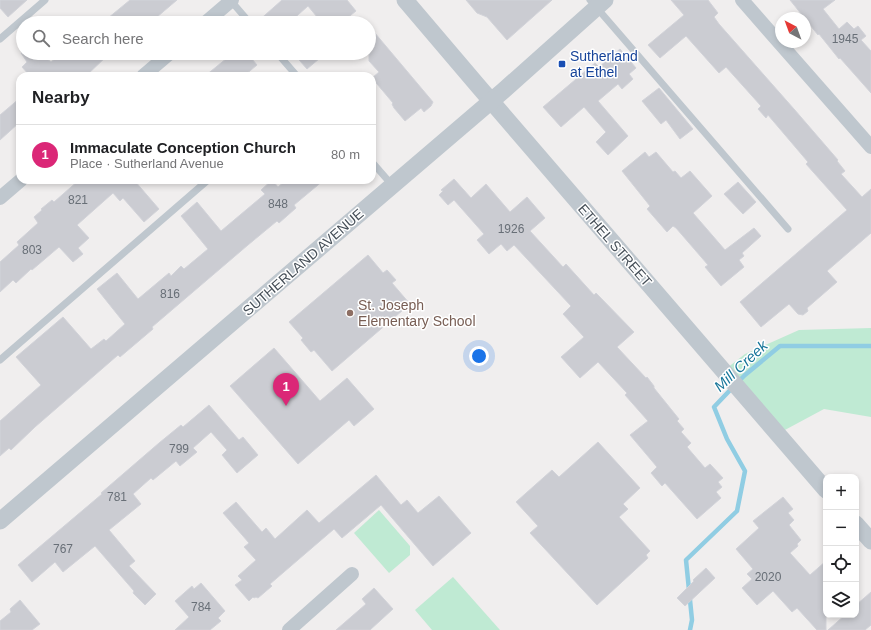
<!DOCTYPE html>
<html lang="en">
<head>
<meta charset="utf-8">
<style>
  body { margin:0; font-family:Helvetica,sans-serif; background:#f2f2f2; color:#202124 }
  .controls { position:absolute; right:12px; bottom:12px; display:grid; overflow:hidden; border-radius:8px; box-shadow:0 2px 6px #0003 }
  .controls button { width:36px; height:36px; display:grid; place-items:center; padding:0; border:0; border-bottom:1px solid #e0e0e0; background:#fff; color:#202124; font:20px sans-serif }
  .compass { position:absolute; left:775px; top:12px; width:36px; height:36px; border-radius:50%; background:#fff; box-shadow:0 2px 6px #0003; rotate:319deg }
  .you { position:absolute; left:479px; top:356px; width:14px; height:14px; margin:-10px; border:3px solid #fff; border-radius:50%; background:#1a73e8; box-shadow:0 0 0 6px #1a73e833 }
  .badge { display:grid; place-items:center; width:26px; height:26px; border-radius:50%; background:#db2777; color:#fff; font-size:13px; font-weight:700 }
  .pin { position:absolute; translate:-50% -33px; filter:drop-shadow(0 1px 2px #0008) }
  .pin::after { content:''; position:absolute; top:21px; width:14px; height:12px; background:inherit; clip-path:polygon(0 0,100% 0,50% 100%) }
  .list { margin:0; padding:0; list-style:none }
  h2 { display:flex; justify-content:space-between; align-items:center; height:52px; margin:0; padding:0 16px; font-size:17px }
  h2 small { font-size:13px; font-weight:400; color:#757577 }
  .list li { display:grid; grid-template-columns:26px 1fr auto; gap:12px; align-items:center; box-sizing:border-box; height:60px; padding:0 16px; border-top:1px solid #e0e0e0 }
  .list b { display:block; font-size:15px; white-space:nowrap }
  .list p { margin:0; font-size:13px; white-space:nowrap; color:#757577 }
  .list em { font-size:13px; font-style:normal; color:#757577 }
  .icon { flex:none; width:22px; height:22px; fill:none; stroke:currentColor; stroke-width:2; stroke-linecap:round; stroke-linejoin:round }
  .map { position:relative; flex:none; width:871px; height:630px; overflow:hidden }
  .search { position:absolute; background:#fff; box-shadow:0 2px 6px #0003; left:16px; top:16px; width:360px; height:44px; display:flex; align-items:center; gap:10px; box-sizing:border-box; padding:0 14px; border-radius:22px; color:#757577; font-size:15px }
  .panel { position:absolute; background:#fff; box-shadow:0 2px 6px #0003; left:16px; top:72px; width:360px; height:112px; border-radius:12px }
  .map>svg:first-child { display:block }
</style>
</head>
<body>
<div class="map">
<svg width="871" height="630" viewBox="0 0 871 630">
  <rect width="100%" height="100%" fill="#f0eeee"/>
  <g fill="#bfead3">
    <path d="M871 328V417L824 409 783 431 727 368 745 354 799 330Z"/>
    <path d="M379 510 410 546V555L389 573 354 533Z"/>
    <path d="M453 577 500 630H432L415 610Z"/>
  </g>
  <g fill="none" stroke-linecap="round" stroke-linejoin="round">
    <g stroke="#90cde3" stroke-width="4.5">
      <path d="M738 382 745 375 780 346H871"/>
      <path d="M690 630 692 620 686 560 737 511 745 471 727 439 714 407 733 387"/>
    </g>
  </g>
  <g fill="#cbccd2" stroke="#d2d3d9">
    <path d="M0 0H27L8 17 0 8Z"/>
    <path d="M130 0H177L150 23H102Z"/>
    <path d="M282 0H347L356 11 341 23H322L308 6 289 23H256Z"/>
    <path d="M466 0H552L507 40 487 17 477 13Z"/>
    <path d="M671 0H708L718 13 714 17 719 24 794 109 838 160 837 161 845 171 841 174 862 197 871 189V233L827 271 837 282 807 308 808 311 803 315 798 314 789 304 761 327 740 302 847 210 806 164 808 162 768 115 766 118 758 109 761 106 726 67 719 73 686 36 660 58 648 45 684 15Z"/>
    <path d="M790 0H835L823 9 839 29 847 22 854 29 858 26 866 36 861 40 871 51V93L840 58 839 59 819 34 818 35Z"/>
    <path d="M369 26 433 102 431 106 424 112 421 108 405 121 394 108 392 104 393 103 372 78 379 72 369 61Z"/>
    <path d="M620 49 636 68 629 74 633 79 622 89 618 84 598 101 628 136 608 155 596 142 606 132 584 107 561 127 543 107 595 63 599 67Z"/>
    <path d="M21 53H40L51 62 62 53H110L86 76H30L22 67 27 62Z"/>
    <path d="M222 53H247L257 65 244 76H205L227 58Z"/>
    <path d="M293 53H326L307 69Z"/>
    <path d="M659 88 693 129 680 139 666 120 661 124 642 101Z"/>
    <path d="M20 98V122L0 140V115Z"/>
    <path d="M645 152 649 157 656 152 673 172 675 171 681 178 690 171 712 196 693 213 725 250 754 228 761 236 742 253 744 256 739 260 744 267 721 286 705 267 708 265 676 228 673 226 667 232 647 209 650 206 622 171Z"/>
    <path d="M454 179 471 198 486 184 510 212 527 197 545 218 530 231 563 267 566 264 594 295 596 293 634 332 617 347 646 378 647 377 654 386V388L658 393 679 419 677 421 684 429 681 432 691 443 687 447 705 468 710 464 723 478 718 482 722 487 716 492 721 498 697 519 665 483 662 486 651 473 657 467 630 435 648 421 625 395 627 393 598 362 580 378 561 357 584 337 563 314 571 306 514 245 507 251 501 244 489 254 477 240 484 234 454 200 448 205 439 195 443 191 441 190Z"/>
    <path d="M79 180H134L159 209 144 222 123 198 120 201 113 193 77 225 89 238 78 248 83 254 73 262 59 247 32 270 31 269 16 283 13 280 0 292V262L19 245 17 242 38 223 34 217 42 210 41 209 52 200 54 202Z"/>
    <path d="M272 180 278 187 286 180H324L294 205 296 208 279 223 277 221 248 245 152 327 153 329 120 357 118 355 35 427 11 450 9 448 0 456V421L41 385 16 357 63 317 91 349 104 339 106 341 125 324 97 289 117 273 138 299 169 273 171 276 181 266 184 269 208 249 181 216 197 202 221 231 265 194 261 190Z"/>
    <path d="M738 182 756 202 743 214 724 194Z"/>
    <path d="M368 255 383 273 387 270 396 280 392 283 410 304 332 371 314 350 311 352 301 340 303 338 289 322Z"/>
    <path d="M274 348 320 401 347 378 374 409 354 426 349 420 298 464 230 386Z"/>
    <path d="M209 405 239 440 243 437 258 455 237 473 222 455 227 450 211 432 193 448 197 452 180 466 176 461 153 480 151 478 133 494 141 504 109 530 135 561 129 566 156 594 145 605 133 593 134 591 95 546 63 572 55 562 32 582 18 565 102 494 101 493 159 443 181 425 183 427Z"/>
    <path d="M598 442 640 488 623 504 628 509 619 517 650 551 646 555 648 558 597 605 530 533 538 526 516 502 552 470 559 477Z"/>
    <path d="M376 475 401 505 407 500 418 513 439 496 471 533 433 566 381 505 342 538 334 529 270 584 272 586 258 598 256 597 254 598 253 597 249 601 235 585 242 580 238 576 256 560 244 547 249 543 223 513 236 502 262 532 266 528 275 539 307 510 319 523Z"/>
    <path d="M783 497 793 509 788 513 794 520 789 525 801 540 797 544 798 546 790 553 810 575 826 561V630H817L797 608 792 612 773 591 757 605 742 588 752 579 747 574 753 569 736 549 759 528 753 521Z"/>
    <path d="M706 568 715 578 685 606 677 598 694 581 693 580Z"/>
    <path d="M201 583 225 611 218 618 221 621 210 630H175L189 617 175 601 192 586 194 589Z"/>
    <path d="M374 588 393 609 370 630H336L366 604 362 599Z"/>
    <path d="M871 592V625L865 630H828L845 615H856V605Z"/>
    <path d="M20 600 40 624 32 630H0V621L11 612 10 609Z"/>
  </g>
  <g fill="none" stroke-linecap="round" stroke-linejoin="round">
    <g stroke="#bfc7ce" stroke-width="7">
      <path d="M590 0 788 229"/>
      <path d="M231 1 250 23"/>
      <path d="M0 39 45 0"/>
      <path d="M277 53 297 76"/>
      <path d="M372 162 392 185"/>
      <path d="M0 360 208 180"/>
    </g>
    <g stroke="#bfc7ce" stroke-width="14">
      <path d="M742 0 871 147"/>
      <path d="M205 23 232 0"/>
      <path d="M143 76 170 53"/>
      <path d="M0 198 21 180"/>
      <path d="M289 630 352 574"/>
    </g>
    <g stroke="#bfc7ce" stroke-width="17">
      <path d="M405 0 479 87 826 490"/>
      <path d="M0 521 503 91 605 0"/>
      <path d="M856 524 871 541"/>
    </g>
  </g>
  <rect fill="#1a4fb4" stroke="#fff" stroke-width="1.5" x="558" y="60" width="8" height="8" rx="2"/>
  <circle fill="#8d6e63" stroke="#fff" stroke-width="1.5" cx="350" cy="313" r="4"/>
  <g text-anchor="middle" stroke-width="3" stroke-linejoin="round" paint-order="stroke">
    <g font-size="12" fill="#686f77">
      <text x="845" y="43">1945</text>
      <text x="78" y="204">821</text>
      <text x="278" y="208">848</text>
      <text x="511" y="233">1926</text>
      <text x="32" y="254">803</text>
      <text x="170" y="298">816</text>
      <text x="179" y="453">799</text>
      <text x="117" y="501">781</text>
      <text x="63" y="553">767</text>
      <text x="768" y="581">2020</text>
      <text x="201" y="611">784</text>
    </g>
    <g font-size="14" fill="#164399" stroke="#fff" text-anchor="start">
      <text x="570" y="61">Sutherland<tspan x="570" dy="16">at Ethel</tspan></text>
    </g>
    <g font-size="14" fill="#475059" stroke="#fff">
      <text transform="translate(615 245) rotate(49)" y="5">ETHEL STREET</text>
      <text transform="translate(303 262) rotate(-41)" y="5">SUTHERLAND AVENUE</text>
    </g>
    <g font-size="14" fill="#785e54" stroke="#fff" text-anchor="start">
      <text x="358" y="310">St. Joseph<tspan x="358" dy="16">Elementary School</tspan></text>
    </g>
    <g font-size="15" font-style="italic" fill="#19779b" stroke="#fff">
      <text transform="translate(741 366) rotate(-43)" y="5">Mill Creek</text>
    </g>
  </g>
</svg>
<div class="controls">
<button>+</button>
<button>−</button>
<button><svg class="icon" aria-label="locate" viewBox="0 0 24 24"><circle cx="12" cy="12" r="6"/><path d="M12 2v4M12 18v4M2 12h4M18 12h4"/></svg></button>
<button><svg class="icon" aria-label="layers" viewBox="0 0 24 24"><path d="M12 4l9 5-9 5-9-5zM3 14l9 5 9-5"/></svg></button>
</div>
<svg class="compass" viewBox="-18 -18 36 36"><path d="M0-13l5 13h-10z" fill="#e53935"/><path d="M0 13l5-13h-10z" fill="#757577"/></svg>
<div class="you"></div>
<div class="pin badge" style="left:286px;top:406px">1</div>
<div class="search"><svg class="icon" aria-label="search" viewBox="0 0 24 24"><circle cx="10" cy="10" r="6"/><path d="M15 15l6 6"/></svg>Search here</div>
<section class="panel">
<h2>Nearby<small></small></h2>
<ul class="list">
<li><span class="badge">1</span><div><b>Immaculate Conception Church</b><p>Place · Sutherland Avenue</p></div><em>80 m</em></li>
</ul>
</section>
</div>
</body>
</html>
